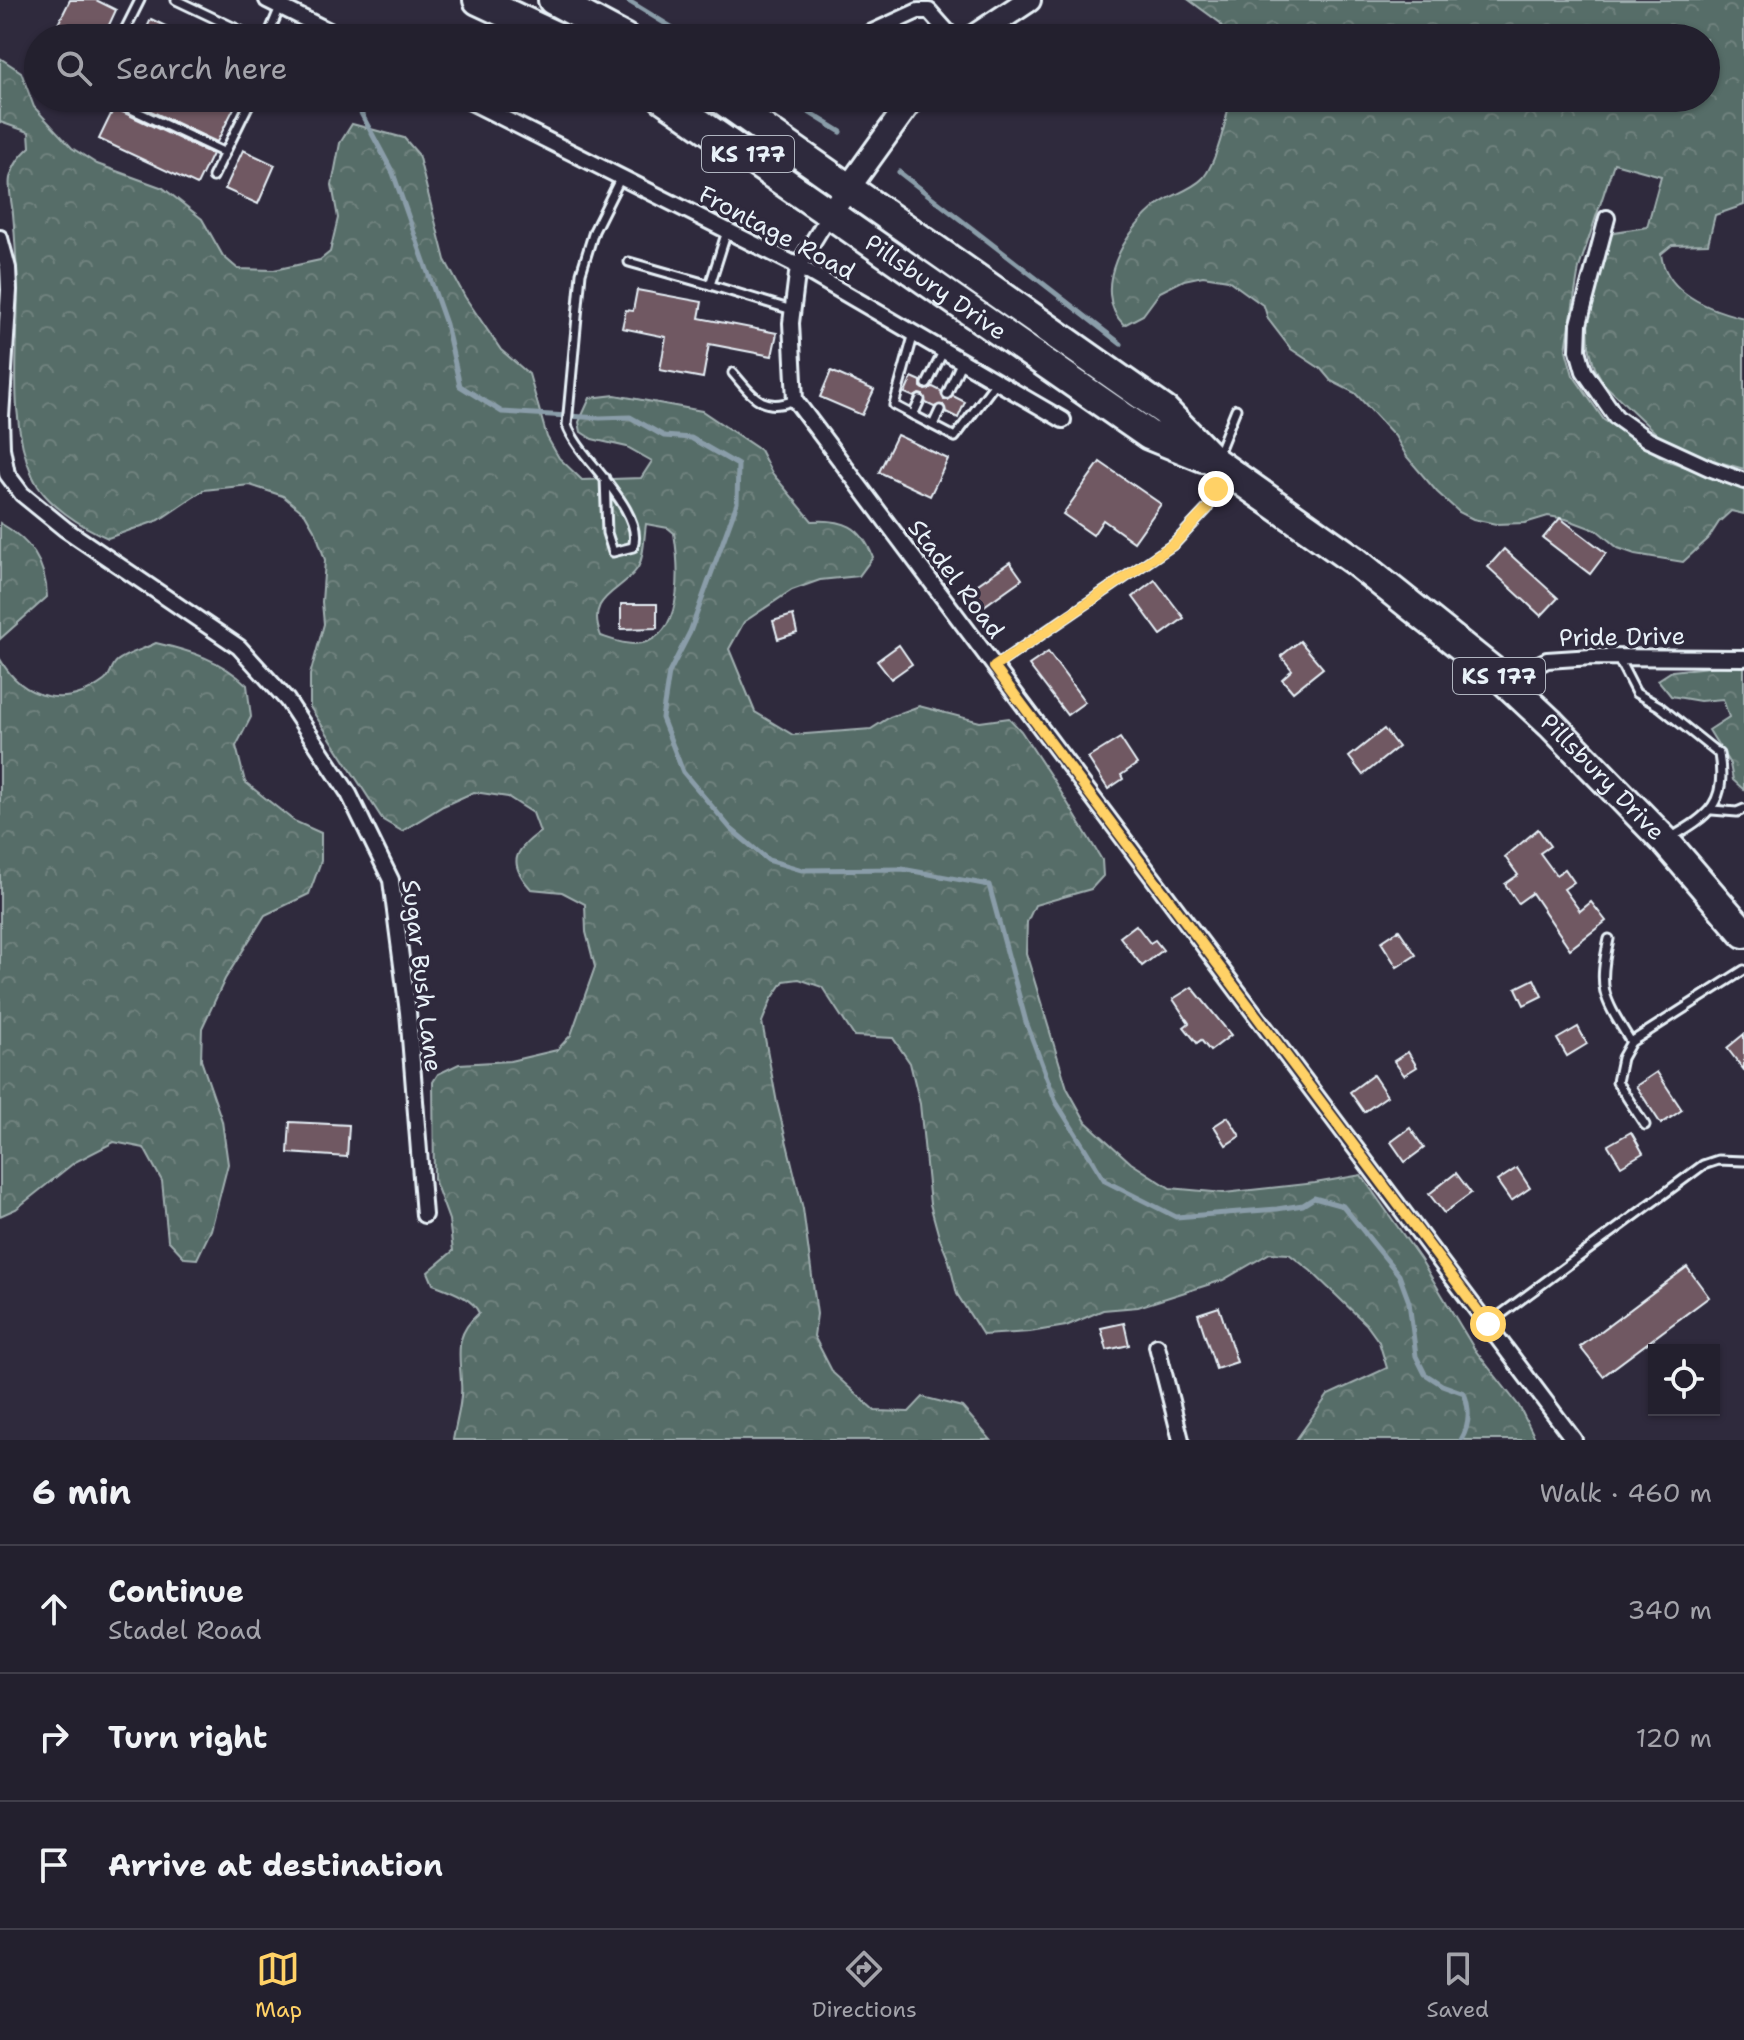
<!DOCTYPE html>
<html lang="en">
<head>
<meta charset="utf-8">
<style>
  body { margin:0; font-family:"Shantell Sans",sans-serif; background:#2f2d3a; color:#f1f3f6 }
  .controls { position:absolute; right:24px; bottom:24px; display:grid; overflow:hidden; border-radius:0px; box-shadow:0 2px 6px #0004 }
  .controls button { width:72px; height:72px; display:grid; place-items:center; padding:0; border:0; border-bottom:2px solid #403e4a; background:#23202e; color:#f1f3f6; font:40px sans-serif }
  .stop { position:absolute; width:24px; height:24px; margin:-18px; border:6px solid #ffd166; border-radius:50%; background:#fff }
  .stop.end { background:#ffd166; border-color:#fff; box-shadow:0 2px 8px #0008 }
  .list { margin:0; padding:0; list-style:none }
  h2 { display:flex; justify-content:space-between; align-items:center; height:104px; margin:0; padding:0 32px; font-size:34px }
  h2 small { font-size:26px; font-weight:400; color:#a3a3aa }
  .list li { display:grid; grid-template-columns:52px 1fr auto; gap:24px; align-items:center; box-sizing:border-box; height:128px; padding:0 32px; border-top:2px solid #403e4a }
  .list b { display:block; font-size:30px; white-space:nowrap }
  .list p { margin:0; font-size:26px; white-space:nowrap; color:#a3a3aa }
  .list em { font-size:26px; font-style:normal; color:#a3a3aa }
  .icon { flex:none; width:44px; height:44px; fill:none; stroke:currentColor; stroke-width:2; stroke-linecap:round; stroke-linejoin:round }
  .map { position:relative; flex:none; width:1744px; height:1440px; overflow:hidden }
  .search { position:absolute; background:#23202e; box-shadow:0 2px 6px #0004; left:24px; right:24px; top:24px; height:88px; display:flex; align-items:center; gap:20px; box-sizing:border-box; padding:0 28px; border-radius:44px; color:#a3a3aa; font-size:30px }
  .sheet { height:488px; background:#23202e }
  nav { display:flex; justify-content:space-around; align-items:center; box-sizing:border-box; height:112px; border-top:2px solid #403e4a; background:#23202e; font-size:22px; color:#a3a3aa }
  nav a { display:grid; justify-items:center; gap:4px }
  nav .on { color:#ffd166 }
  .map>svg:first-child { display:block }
</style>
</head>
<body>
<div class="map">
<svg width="1744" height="1440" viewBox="0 0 1744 1440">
  <defs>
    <pattern id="forest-crowns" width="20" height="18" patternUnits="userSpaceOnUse" patternTransform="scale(2)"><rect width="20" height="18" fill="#576d68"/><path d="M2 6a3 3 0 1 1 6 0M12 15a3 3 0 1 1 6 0" fill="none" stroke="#6f827e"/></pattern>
  </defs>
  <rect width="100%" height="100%" fill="#2f2a3d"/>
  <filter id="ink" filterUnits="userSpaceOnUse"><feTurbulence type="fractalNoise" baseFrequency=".0125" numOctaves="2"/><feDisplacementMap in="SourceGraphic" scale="16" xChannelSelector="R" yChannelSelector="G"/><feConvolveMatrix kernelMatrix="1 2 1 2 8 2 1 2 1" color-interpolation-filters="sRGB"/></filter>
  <g filter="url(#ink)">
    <g fill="url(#forest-crowns)" stroke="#a0afb0" stroke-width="2" fill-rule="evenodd">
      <path d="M1189 0H1744V205L1715 215 1708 244 1672 245 1661 254C1666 294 1710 310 1744 318V469L1712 460 1661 438 1604 384 1595 368 1589 347 1588 322 1604 244 1614 232 1647 227 1661 176 1614 163 1579 268 1566 350 1573 375 1604 420 1666 460 1744 487V514L1731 511 1719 522 1708 539 1683 562 1635 554 1618 548 1598 531 1566 519 1548 516 1525 523 1496 524 1473 519 1459 512 1437 492 1407 457 1395 436 1355 393 1331 381 1321 369 1291 349 1268 319 1264 306 1228 280 1203 276 1184 280 1160 292 1143 315 1124 325C1089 290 1126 228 1159 204 1171 195 1191 190 1202 179 1216 165 1227 118 1230 98H1706V38H1229L1219 22Z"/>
      <path d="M0 58 21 72 34 107 72 148 97 164 163 188 202 219 223 256 238 269 274 270 320 260 330 252 338 218 332 185 340 143 352 124 404 138 418 154 445 260 465 297 501 350 529 374 547 437 559 458 582 480 641 478 652 461 627 447 592 439 581 432 579 422 590 398 615 395 702 411 760 450 772 473 812 521C844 519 861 526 873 557L859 576 820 580 792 590 744 622 729 649 755 712 793 735 871 729 890 717 919 706 980 722 1009 718 1021 731 1056 784 1102 860 1103 876 1091 889 1035 905 1027 922 1026 953 1067 1088 1086 1122 1131 1163 1170 1188 1224 1193 1315 1183 1361 1175 1421 1260 1475 1350 1519 1406 1536 1440H1296L1328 1395 1387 1368 1379 1342 1366 1324 1311 1271 1289 1254 1270 1253 1223 1280 1138 1307 1103 1310 1066 1326 1030 1332 983 1335 957 1294 949 1261 939 1237 930 1204 920 1104 910 1063 893 1038 854 1036 822 987 799 979 784 981 771 1000 762 1022 777 1103 803 1209 817 1314 814 1336 833 1373 875 1411 909 1412 923 1397 962 1407 991 1440H453C456 1422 463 1401 461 1383 460 1353 453 1336 479 1313 472 1297 448 1290 433 1284L428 1272 453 1251 449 1220 434 1179 433 1082 438 1074 459 1064 510 1061 557 1050 571 1035 595 967 586 932 585 904 562 892 531 889C508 864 513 851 540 832L533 813 508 797 474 792 443 806 402 831 383 820 310 707V675L324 624 322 602 325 560 316 533 305 514 283 496 250 485 204 490 159 520 108 538C82 527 45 504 33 477 5 415 21 341 17 276 16 255 15 235 13 214 12 203 8 189 10 178 14 164 20 156 30 147L29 132 0 122ZM646 524 668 528 674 533C679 564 684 626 649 641 633 648 616 641 601 636 585 596 620 593 637 569 644 559 644 537 646 524Z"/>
      <path d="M0 523C30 540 46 562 47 597L0 639Z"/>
      <path d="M156 643C191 651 221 660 247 685L251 717 236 746 245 782 294 821 321 833V861L309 894 265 915 225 979 202 1028 201 1060 222 1121 228 1164 211 1230 197 1259 185 1258 168 1240 162 1181 144 1148 114 1142 75 1162 16 1209 0 1216V659C23 700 66 709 104 681 111 676 111 666 117 661 127 653 145 649 156 643Z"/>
      <path d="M1727 665H1744V790L1733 780 1730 764 1709 730 1729 717 1723 699 1700 701 1671 696 1658 680 1672 671Z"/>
    </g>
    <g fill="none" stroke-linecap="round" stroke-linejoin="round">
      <g stroke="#8a9da9" stroke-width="5">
        <path d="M627 0 689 38"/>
        <path d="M353 98 393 173 446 324 460 386 502 412 600 418 630 417 664 436 691 438 738 465 737 503 690 632 669 673 662 718 683 772 731 829 768 860 802 870 902 869 989 885 1026 1022 1056 1102 1105 1181 1176 1217 1277 1209 1303 1205 1314 1198 1343 1206 1399 1275 1409 1302 1416 1356 1425 1374 1442 1385 1464 1393C1470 1409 1470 1425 1461 1440"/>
        <path d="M786 98 841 132"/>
        <path d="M899 172 1121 344"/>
      </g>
    </g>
    <g fill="#705862" stroke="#e8f1f8" stroke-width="2">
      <path d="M70 0H96L116 10 103 38H51Z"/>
      <path d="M151 19 190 38H142Z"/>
      <path d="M123 98H239L217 142Z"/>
      <path d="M114 108 212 154 197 185 99 139Z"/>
      <path d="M243 150 275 165 258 204 225 189Z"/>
      <path d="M637 290 702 302 699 318 777 333 772 356 709 344 703 378 660 370 666 337 622 328 626 310 633 311Z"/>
      <path d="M831 371 874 390 862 415 820 397Z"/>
      <path d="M912 377 921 381V387L925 390 933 387 941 391 944 400H948L953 396 965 402 958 418 946 412 943 405 934 407 926 403 923 395 919 394 914 397 905 393Z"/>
      <path d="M897 435 948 459 930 496 879 472Z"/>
      <path d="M1100 462 1161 504 1134 542 1103 520 1093 535 1063 514Z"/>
      <path d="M1560 518 1606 553 1590 574 1543 538Z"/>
      <path d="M1504 549 1558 598 1541 616 1488 567Z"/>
      <path d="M1010 562 1022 579 977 611 965 593Z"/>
      <path d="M1155 580 1184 618 1161 635 1133 597Z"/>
      <path d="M621 604H657V628L621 629Z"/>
      <path d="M793 615 797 633 778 639 773 621Z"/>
      <path d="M1300 641 1323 668 1293 692 1282 679 1292 670 1281 656Z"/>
      <path d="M899 645 912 664 891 679 877 661Z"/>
      <path d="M1048 652 1085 702 1067 715 1029 665Z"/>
      <path d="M1384 729 1398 747 1363 775 1349 757Z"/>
      <path d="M1120 738 1137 764 1121 775 1123 779 1108 789 1088 758Z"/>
      <path d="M1538 829 1550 846 1540 853 1556 875 1565 869 1574 882 1564 889 1580 911 1591 902 1606 921 1570 949 1532 893 1518 903 1505 884 1518 875 1505 857Z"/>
      <path d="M1136 925 1150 943 1155 940 1163 950 1142 966 1120 937Z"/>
      <path d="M1399 930 1416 955 1397 967 1381 942Z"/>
      <path d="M1534 979 1542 996 1524 1005 1516 988Z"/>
      <path d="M1192 987 1231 1035 1210 1051 1201 1040 1197 1043 1184 1027 1189 1023 1173 999Z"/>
      <path d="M1578 1027 1587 1044 1567 1056 1557 1039Z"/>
      <path d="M1744 1034V1070L1727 1048Z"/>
      <path d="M1408 1052 1417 1067 1404 1075 1394 1061Z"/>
      <path d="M1657 1072 1682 1110 1661 1124 1636 1086Z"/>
      <path d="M1373 1075 1387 1096 1364 1112 1350 1092Z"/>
      <path d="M1228 1117 1240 1136 1226 1145 1214 1126Z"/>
      <path d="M290 1122 349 1125 347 1157 288 1153Z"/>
      <path d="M1410 1128 1424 1148 1405 1162 1391 1142Z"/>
      <path d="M1631 1132 1643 1153 1621 1166 1608 1145Z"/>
      <path d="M1517 1168 1530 1188 1511 1201 1497 1181Z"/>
      <path d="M1456 1173 1471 1193 1444 1213 1429 1194Z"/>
      <path d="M1687 1267 1709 1297 1603 1376 1580 1347Z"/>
      <path d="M1219 1307 1237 1362 1216 1369 1198 1314Z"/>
      <path d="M1124 1323 1129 1345 1107 1350 1101 1328Z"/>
    </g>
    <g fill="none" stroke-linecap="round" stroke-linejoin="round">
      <defs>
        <g id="lane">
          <path d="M176 0 256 38"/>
          <path d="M121 38 140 0"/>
          <path d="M267 38 280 7"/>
          <path d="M108 98 225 153"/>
          <path d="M213 177 252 98"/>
          <path d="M629 262 710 285 727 231"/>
          <path d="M710 285 792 310"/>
          <path d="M914 333 894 405 955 437 997 381"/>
          <path d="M733 373C753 396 762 413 795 400"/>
          <path d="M927 384 944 350"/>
          <path d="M947 394 962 361"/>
          <path d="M913 415 920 400"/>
          <path d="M933 425 940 410"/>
          <path d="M1217 456 1236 409"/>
          <path d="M605 478 607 533 613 552 633 547C646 510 577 457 567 425L581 273 594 231 621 177"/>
          <path d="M1618 658 1636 693 1659 706 1719 754C1727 803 1710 815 1670 838"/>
          <path d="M995 666 1174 544 1207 509 1216 489 1215 472"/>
          <path d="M1712 810 1737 812 1744 809"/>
          <path d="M1609 939C1597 991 1604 998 1631 1042"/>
          <path d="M1645 1125 1617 1082 1622 1058 1631 1042 1744 970"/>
          <path d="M1488 1324 1703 1165 1718 1160 1744 1161"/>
        </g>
        <g id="street">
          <path d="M267 0 343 38"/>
          <path d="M859 38 918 11H929L953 38"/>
          <path d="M463 98 798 266 1063 420"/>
          <path d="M831 212 798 266 791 323 795 400 1574 1440"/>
          <path d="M1607 218 1579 324 1578 350 1584 371 1616 417 1648 440 1709 468 1744 481"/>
          <path d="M0 238 8 268 9 290 1 417 2 448 7 474 22 494 65 529 239 647 287 700 349 794 391 880 408 1012 424 1215"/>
          <path d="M1505 681 1547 660 1592 657 1744 658"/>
          <path d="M1157 1346 1181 1440"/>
        </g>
        <g id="secondary">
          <path d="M972 38 1029 0"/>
          <path d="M831 212 913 98"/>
        </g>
        <g id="highway">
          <path d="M478 0 559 38"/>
          <path d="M553 0 624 38"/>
          <path id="s1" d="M663 98 1149 435 1203 457"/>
          <path id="s2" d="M720 98 1165 411 1215 462 1355 561 1505 681 1551 724 1665 841 1744 933"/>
        </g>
      </defs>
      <use href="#lane" stroke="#e8f1f8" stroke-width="13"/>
      <use href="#street" stroke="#e8f1f8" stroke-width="20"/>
      <use href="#secondary" stroke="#e8f1f8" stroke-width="28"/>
      <use href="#highway" stroke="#e8f1f8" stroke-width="34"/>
      <use href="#lane" stroke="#2f2a3d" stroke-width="7"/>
      <use href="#street" stroke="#2f2a3d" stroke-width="14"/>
      <use href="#secondary" stroke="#2f2a3d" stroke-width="22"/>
      <use href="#highway" stroke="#2f2a3d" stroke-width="28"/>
    </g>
  </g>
  <g fill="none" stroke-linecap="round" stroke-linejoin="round" filter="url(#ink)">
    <path stroke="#ffd166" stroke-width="10" d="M1216 489 1207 509 1174 544 994 667 1488 1324"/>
  </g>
  <g text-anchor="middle" stroke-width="7" stroke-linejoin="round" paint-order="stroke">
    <g fill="#2f2a3d" stroke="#b0b5c0" stroke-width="2">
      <rect x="702" y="136" width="92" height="36" rx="6"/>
      <rect x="1453" y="658" width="92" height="36" rx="6"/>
    </g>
    <g font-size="22" font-weight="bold" fill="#e8f1f8">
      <text x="748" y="162">KS 177</text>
      <text x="1499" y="684">KS 177</text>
    </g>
    <g font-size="24" fill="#e8f1f8" stroke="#2f2a3d">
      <text transform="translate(777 233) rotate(28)" y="8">Frontage Road</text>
      <text dy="8" stroke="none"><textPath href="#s1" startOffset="332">Pillsbury Drive</textPath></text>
      <text transform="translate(956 579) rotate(53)" y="8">Stadel Road</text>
      <text transform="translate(1622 637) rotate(-1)" y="8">Pride Drive</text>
      <text dy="8" stroke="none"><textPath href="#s2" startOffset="1116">Pillsbury Drive</textPath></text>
      <text transform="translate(422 976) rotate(83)" y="8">Sugar Bush Lane</text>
    </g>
  </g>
</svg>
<div class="controls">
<button><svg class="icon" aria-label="locate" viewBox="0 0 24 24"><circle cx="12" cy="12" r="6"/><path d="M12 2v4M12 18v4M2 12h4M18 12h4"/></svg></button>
</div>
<div class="stop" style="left:1488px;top:1324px"></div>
<div class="stop end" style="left:1216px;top:489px"></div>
<div class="search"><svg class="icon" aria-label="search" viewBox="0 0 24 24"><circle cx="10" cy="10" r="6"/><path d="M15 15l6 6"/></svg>Search here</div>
</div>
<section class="sheet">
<h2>6 min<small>Walk · 460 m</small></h2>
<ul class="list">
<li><svg class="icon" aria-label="ahead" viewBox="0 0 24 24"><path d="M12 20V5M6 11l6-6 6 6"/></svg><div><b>Continue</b><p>Stadel Road</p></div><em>340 m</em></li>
<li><svg class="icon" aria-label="right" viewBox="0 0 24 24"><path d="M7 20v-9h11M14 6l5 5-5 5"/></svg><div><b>Turn right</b></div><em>120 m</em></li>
<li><svg class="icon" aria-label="arrive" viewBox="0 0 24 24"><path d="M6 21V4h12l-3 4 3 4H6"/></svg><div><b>Arrive at destination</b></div></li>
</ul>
</section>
<nav>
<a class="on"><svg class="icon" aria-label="map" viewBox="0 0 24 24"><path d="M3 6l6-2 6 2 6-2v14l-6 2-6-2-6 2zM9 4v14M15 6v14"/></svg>Map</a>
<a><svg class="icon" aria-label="directions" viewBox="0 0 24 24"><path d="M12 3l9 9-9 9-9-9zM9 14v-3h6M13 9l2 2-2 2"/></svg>Directions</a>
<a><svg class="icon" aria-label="saved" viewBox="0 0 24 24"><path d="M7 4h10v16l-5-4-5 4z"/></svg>Saved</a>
</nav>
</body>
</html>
